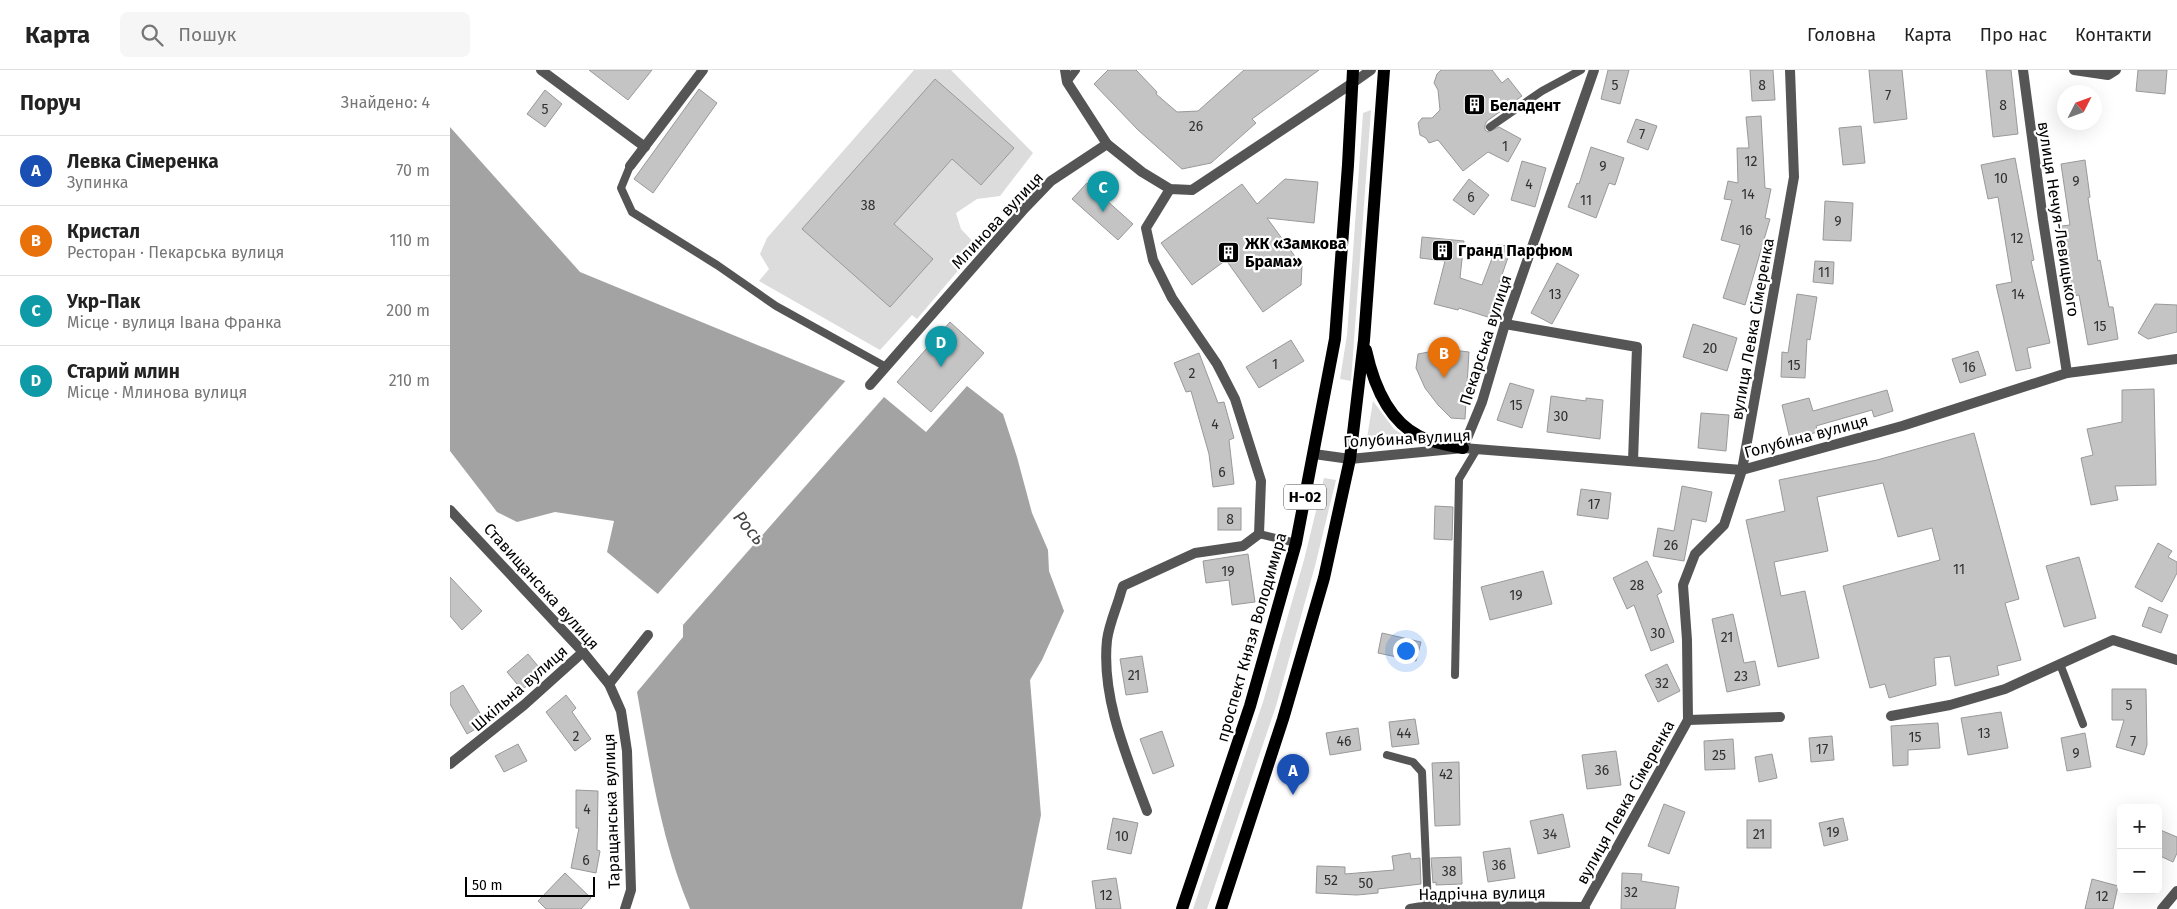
<!DOCTYPE html>
<html lang="uk">
<head>
<meta charset="utf-8">
<style>
  body { margin:0; font-family:"Fira Sans",sans-serif; background:#f6f6f6; color:#222 }
  .controls { position:absolute; right:15px; bottom:15px; display:grid; overflow:hidden; border-radius:8px; box-shadow:0 5px 20px #0002 }
  .controls button { width:45px; height:45px; display:grid; place-items:center; padding:0; border:0; border-bottom:1px solid #e0e0e0; background:#fff; color:#222; font:25px sans-serif }
  .compass { position:absolute; left:1607px; top:15px; width:45px; height:45px; border-radius:50%; background:#fff; box-shadow:0 5px 20px #0002; rotate:48deg }
  .scale { position:absolute; left:15px; bottom:12px; width:130px; box-sizing:border-box; padding-left:5px; border:2px solid #000; border-top:0; font-size:14px; line-height:18px; white-space:nowrap; color:#000; -webkit-text-stroke:4px #fff; paint-order:stroke }
  .you { position:absolute; left:955px; top:580px; width:18px; height:18px; margin:-12px; border:4px solid #fff; border-radius:50%; background:#1a73e8; box-shadow:0 0 0 8px #1a73e833 }
  .badge { display:grid; place-items:center; width:32px; height:32px; border-radius:50%; background:#000; color:#fff; font-size:16px; font-weight:700 }
  .pin { position:absolute; translate:-50% -41px; filter:drop-shadow(0 1px 2px #0008) }
  .pin::after { content:''; position:absolute; top:26px; width:18px; height:15px; background:inherit; clip-path:polygon(0 0,100% 0,50% 100%) }
  .list { margin:0; padding:0; list-style:none }
  h2 { display:flex; justify-content:space-between; align-items:center; height:65px; margin:0; padding:0 20px; font-size:21px }
  h2 small { font-size:16px; font-weight:400; color:#767676 }
  .list li { display:grid; grid-template-columns:32px 1fr auto; gap:15px; align-items:center; box-sizing:border-box; height:70px; padding:0 20px; border-top:1px solid #e0e0e0 }
  .list b { display:block; font-size:19px; white-space:nowrap }
  .list p { margin:0; font-size:16px; white-space:nowrap; color:#767676 }
  .list em { font-size:16px; font-style:normal; color:#767676 }
  .icon { flex:none; width:28px; height:28px; fill:none; stroke:currentColor; stroke-width:2; stroke-linecap:round; stroke-linejoin:round }
  .map { position:relative; flex:none; width:1727px; height:839px; overflow:hidden }
  header { display:flex; align-items:center; gap:30px; box-sizing:border-box; height:70px; padding:0 25px; background:#fff; border-bottom:1px solid #e0e0e0 }
  header strong { font-size:24px }
  nav { display:flex; gap:28px; margin-inline-start:auto; font-size:18px }
  .search { width:350px; height:45px; background:#f6f6f6; display:flex; align-items:center; gap:12px; box-sizing:border-box; padding:0 18px; border-radius:8px; color:#767676; font-size:19px }
  main { display:flex }
  aside { flex:1; background:#fff }
  .map>svg:first-child { display:block }
</style>
</head>
<body>
<header>
<strong>Карта</strong>
<div class="search"><svg class="icon" aria-label="search" viewBox="0 0 24 24"><circle cx="10" cy="10" r="6"/><path d="M15 15l6 6"/></svg>Пошук</div>
<nav><a>Головна</a><a>Карта</a><a>Про нас</a><a>Контакти</a></nav>
</header>
<main>
<aside>
<h2>Поруч<small>Знайдено: 4</small></h2>
<ul class="list">
<li><span class="badge" style="background:#1a4fb4">A</span><div><b>Левка Сімеренка</b><p>Зупинка</p></div><em>70 m</em></li>
<li><span class="badge" style="background:#e8710a">B</span><div><b>Кристал</b><p>Ресторан · Пекарська вулиця</p></div><em>110 m</em></li>
<li><span class="badge" style="background:#0f9aa8">C</span><div><b>Укр-Пак</b><p>Місце · вулиця Івана Франка</p></div><em>200 m</em></li>
<li><span class="badge" style="background:#0f9aa8">D</span><div><b>Старий млин</b><p>Місце · Млинова вулиця</p></div><em>210 m</em></li>
</ul>
</aside>
<div class="map">
<svg width="1727" height="839" viewBox="0 0 1727 839">
  <rect width="100%" height="100%" fill="#fff"/>
  <g fill="#dcdcdc">
    <path d="M464 0H501L583 83 550 126 527 129 506 143 511 159 528 177 467 249 462 245 430 280 309 211 319 199 310 184 317 168Z"/>
    <path d="M921 40 901 311 890 309 897 265 913 43Z"/>
    <path d="M923 331 944 359 962 371 917 368Z"/>
    <path d="M874 408 886 410 865 496 826 636 757 839H743L813 632 854 490Z"/>
  </g>
  <path fill="#a3a3a3" d="M0 57 130 202 434 327 476 362 517 316 553 344 567 387 582 443 598 480 599 501 614 541 592 590 580 610 591 745 572 839H240C211 770 200 695 187 622L233 567V555L209 525 157 482 164 451 105 442 67 452 47 442 0 381Z"/>
  <path fill="#fff" d="M398 308 428 321 434 327 233 555 206 526Z"/>
  <g fill="#c4c4c4" stroke="#999">
    <path d="M139 0H202L178 30Z"/>
    <path d="M658 0H686L707 22 706 24 727 42 748 41 794 0H869L802 49 806 53 761 93 732 99 688 60 644 14Z"/>
    <path d="M991 0H1042L1052 13 1058 8 1072 26 1037 51 1035 55V60L1038 62 1049 57 1071 69 1058 92 1038 82 1013 101 988 70 979 73 976 68 970 65 968 53 972 48H982L990 40 988 20 984 13 987 4Z"/>
    <path d="M1158 0H1179L1170 34 1151 29Z"/>
    <path d="M1300 0H1323L1325 30 1302 31Z"/>
    <path d="M1419 0H1452L1457 49 1424 53Z"/>
    <path d="M1536 0H1561L1568 64 1543 67Z"/>
    <path d="M1688 0H1717L1715 24 1686 21Z"/>
    <path d="M485 9 564 78 531 115 502 89 444 154 483 189 440 237 352 159Z"/>
    <path d="M249 19 267 33 203 123 184 109Z"/>
    <path d="M95 20 112 34 95 57 77 44Z"/>
    <path d="M1311 46 1315 118 1321 119 1315 148 1320 149 1295 235 1273 228 1290 175 1271 170 1282 130 1274 129 1278 111 1288 113 1287 78H1299L1296 47Z"/>
    <path d="M1186 49 1207 56 1198 80 1177 72Z"/>
    <path d="M1411 56 1415 93 1393 95 1389 58Z"/>
    <path d="M1141 77 1174 88 1165 115 1159 113 1146 148 1118 137 1127 113 1129 114Z"/>
    <path d="M1565 88 1584 190 1581 191 1600 273 1577 278 1581 298 1566 301 1546 215 1562 212 1548 127 1538 129 1531 95Z"/>
    <path d="M1635 90 1640 127 1638 128 1648 191 1650 190 1659 237H1663L1668 269 1638 275 1629 225 1622 226 1617 197 1618 196 1612 156 1620 155 1611 94Z"/>
    <path d="M1072 91 1096 98 1085 137 1061 130Z"/>
    <path d="M835 109 868 112 864 153 817 148 852 196 851 215 813 242 776 190 742 215 711 173 792 114 807 134Z"/>
    <path d="M1019 109 1039 125 1024 145 1003 130Z"/>
    <path d="M637 113 683 154 668 170 622 129Z"/>
    <path d="M1375 131 1403 133 1401 171 1373 170Z"/>
    <path d="M972 167 1014 171 1010 208 1032 215 1047 175 1062 176 1047 219 1050 220 1041 248 1009 238 1008 240 984 234 995 191 970 188Z"/>
    <path d="M1365 191 1384 192 1383 214 1363 212Z"/>
    <path d="M1107 193 1129 205 1102 254 1081 243Z"/>
    <path d="M1347 224 1367 227 1360 270 1357 269 1355 308 1331 307 1332 282 1338 283Z"/>
    <path d="M1705 234 1727 235V262L1698 269 1688 263Z"/>
    <path d="M500 252 534 283 481 342 447 312Z"/>
    <path d="M1243 254 1287 268 1277 301 1233 287Z"/>
    <path d="M841 270 854 291 809 318 796 297Z"/>
    <path d="M994 279 1019 282 1015 349 1001 348 988 335 975 318 966 298 968 284Z"/>
    <path d="M1528 281 1536 305 1510 313 1502 289Z"/>
    <path d="M749 283 768 333 774 332 784 368 779 370 784 414 763 417 759 384 741 321 736 322 724 293Z"/>
    <path d="M1060 313 1084 320 1072 358 1047 350Z"/>
    <path d="M1704 319 1706 415 1665 416 1668 430 1641 435 1631 388 1643 385 1637 359 1672 352V320Z"/>
    <path d="M1437 320 1443 341 1424 347 1422 340 1366 356 1368 362 1340 369 1332 335 1359 328 1363 341Z"/>
    <path d="M1101 326 1136 331V328L1153 330 1150 369 1097 362Z"/>
    <path d="M1251 343 1279 345 1276 381 1248 378Z"/>
    <path d="M1524 363 1569 529 1555 533 1571 590 1547 596 1549 605 1505 616 1500 586 1484 588 1486 615 1439 628 1435 614 1420 618 1393 516 1490 490 1482 458 1448 467 1433 413 1367 427 1378 481 1324 492 1331 526 1355 521 1369 588 1328 597 1296 450 1335 441 1329 410 1427 390Z"/>
    <path d="M1232 416 1262 422 1256 452 1242 449 1234 491 1203 486 1208 458 1224 461Z"/>
    <path d="M1131 419 1161 423 1158 449 1127 445Z"/>
    <path d="M985 436 1003 437 1002 470 984 469Z"/>
    <rect x="768" y="438" width="23" height="22"/>
    <path d="M1708 473 1722 481 1718 487 1727 492V503L1712 532 1685 517Z"/>
    <path d="M798 484 805 532 782 535 779 510 756 513 753 491Z"/>
    <path d="M1629 487 1646 548 1614 557 1596 496Z"/>
    <path d="M1197 491 1212 522 1207 525 1224 572 1201 581 1184 535 1177 539 1163 508Z"/>
    <path d="M1093 501 1102 534 1040 550 1031 517Z"/>
    <path d="M0 507 32 541 12 560 0 546Z"/>
    <path d="M1699 537 1718 545 1711 563 1692 556Z"/>
    <path d="M1283 544 1294 593 1305 591 1310 615 1277 622 1262 549Z"/>
    <path d="M932 563 971 572 966 591 928 583Z"/>
    <path d="M78 584 93 602 72 620 57 602Z"/>
    <path d="M692 586 698 622 676 625 670 589Z"/>
    <path d="M1217 594 1230 621 1208 632 1195 605Z"/>
    <path d="M13 615 36 653 17 664 0 634V623Z"/>
    <path d="M1662 619H1696L1697 675 1694 685 1666 677 1674 650H1662Z"/>
    <path d="M116 625 126 638 122 642 141 669 125 681 96 642Z"/>
    <path d="M1551 642 1558 678 1518 685 1511 648Z"/>
    <path d="M965 649 969 674 942 677 939 652Z"/>
    <path d="M1488 653 1490 678 1458 680V695L1443 696 1441 656Z"/>
    <path d="M908 658 911 680 880 685 876 663Z"/>
    <path d="M712 661 724 696 703 704 690 669Z"/>
    <path d="M1635 663 1641 697 1617 701 1611 668Z"/>
    <path d="M1382 666 1384 690 1361 692 1359 668Z"/>
    <path d="M1283 669 1285 699 1255 700 1254 671Z"/>
    <path d="M68 674 77 691 54 702 45 686Z"/>
    <path d="M1166 681 1171 715 1137 719 1132 685Z"/>
    <path d="M1322 684 1327 708 1309 712 1305 687Z"/>
    <path d="M1009 692 1010 755 985 756 982 693Z"/>
    <path d="M126 720 148 721 147 780 150 781 146 803 121 798 129 758H126Z"/>
    <path d="M1214 734 1235 742 1219 784 1198 776Z"/>
    <path d="M1113 744 1120 777 1088 784 1080 751Z"/>
    <path d="M663 748 688 753 681 784 657 779Z"/>
    <path d="M1393 748 1398 770 1374 776 1369 753Z"/>
    <rect x="1297" y="750" width="24" height="28"/>
    <path d="M1708 759 1727 767V783L1723 792 1708 785Z"/>
    <path d="M1060 778 1065 808 1038 812 1033 782Z"/>
    <path d="M960 783 961 789 970 788 971 814 928 819V823L907 825 866 823 867 796 895 797V804L944 800 942 786Z"/>
    <path d="M1011 787 1012 814 986 815V812L983 813 981 788Z"/>
    <path d="M115 803 141 828 131 839H96L88 831Z"/>
    <path d="M1172 803 1192 804 1191 811 1229 817 1225 839H1171Z"/>
    <path d="M666 808 671 839H646L642 811Z"/>
    <path d="M1642 809 1668 816 1663 839H1635Z"/>
  </g>
  <g fill="none" stroke-linecap="round" stroke-linejoin="round">
    <g stroke="#555" stroke-width="8">
      <path d="M617 12 626 0"/>
      <path d="M1040 57 1092 21 1131 0"/>
      <path d="M180 96 171 118 182 142 267 195 326 236 436 297"/>
      <path d="M809 464 846 473"/>
      <path d="M1610 594 1633 654"/>
      <path d="M1005 605 1009 409 1027 379"/>
      <path d="M937 685 963 692 972 702 978 836"/>
    </g>
    <g stroke="#555" stroke-width="10">
      <path d="M91 0 195 77"/>
      <path d="M615 0 617 12 657 74 692 102 720 119 742 120 904 12"/>
      <path d="M1573 0 1593 150 1617 303"/>
      <path d="M1624 0 1658 5 1666 0"/>
      <path d="M180 96 253 0"/>
      <path d="M1055 254 1187 277 1183 391"/>
      <path d="M420 315 575 138 601 111 657 74"/>
      <path d="M1013 378 1032 332 1055 254 1144 0"/>
      <path d="M159 614 198 565"/>
      <path d="M1441 646 1500 635 1555 619 1663 570 1727 590"/>
      <path d="M1238 650 1330 647"/>
      <path d="M0 694 74 635 133 582"/>
      <path d="M697 741C677 687 651 628 657 570 659 554 667 537 671 522L673 516 745 483 793 476 809 464 811 411 785 329 767 294 722 228 703 190 696 158 720 119"/>
      <path d="M960 839 978 836 1134 837"/>
      <path d="M1135 839 1134 837 1238 650 1237 570 1233 515 1245 484 1274 455 1292 400 1344 107 1340 0"/>
      <path d="M1712 839 1727 821"/>
    </g>
    <g stroke="#555" stroke-width="10">
      <path d="M904 12 921 0"/>
      <path d="M864 384 900 389 1013 378 1292 400 1452 356 1617 303 1727 289"/>
      <path d="M0 440 133 582 159 614 171 641 177 681 181 820 175 839"/>
    </g>
    <g stroke="#000" stroke-width="12">
      <path d="M916 280C923 312 937 350 969 366 982 373 998 375 1013 378"/>
      <path d="M732 839 800 636 846 473 885 269 898 95 903 0"/>
      <path d="M771 839 833 649 874 508 900 389 914 270 934 0"/>
    </g>
  </g>
  <defs>
    <symbol id="building-square" viewBox="-11 -11 22 22"><rect x="-9" y="-9" width="18" height="18" rx="4" fill="#000" stroke="#fff"/><path d="M-4-6H4V6H1V3H-1V6H-4ZM-2.5-4.3h1.7v1.8h-1.7ZM.8-4.3h1.7v1.8H.8ZM-2.5-1h1.7V.8h-1.7ZM.8-1h1.7V.8H.8Z" fill="#fff"/></symbol>
  </defs>
  <g fill-rule="evenodd">
    <use href="#building-square" x="1012" y="22" width="25" height="25"/>
    <use href="#building-square" x="980" y="168" width="25" height="25"/>
    <use href="#building-square" x="766" y="170" width="25" height="25"/>
  </g>
  <g text-anchor="middle" stroke-width="4.5" stroke-linejoin="round" paint-order="stroke">
    <g font-size="14" fill="#313131">
      <text x="1165" y="20">5</text>
      <text x="1312" y="20">8</text>
      <text x="1438" y="30">7</text>
      <text x="1553" y="40">8</text>
      <text x="95" y="44">5</text>
      <text x="746" y="61">26</text>
      <text x="1192" y="69">7</text>
      <text x="1055" y="81">1</text>
      <text x="1301" y="96">12</text>
      <text x="1153" y="101">9</text>
      <text x="1551" y="113">10</text>
      <text x="1626" y="116">9</text>
      <text x="1079" y="119">4</text>
      <text x="1298" y="129">14</text>
      <text x="1021" y="132">6</text>
      <text x="1136" y="135">11</text>
      <text x="418" y="140">38</text>
      <text x="1388" y="156">9</text>
      <text x="1296" y="165">16</text>
      <text x="1567" y="173">12</text>
      <text x="1374" y="207">11</text>
      <text x="1105" y="229">13</text>
      <text x="1568" y="229">14</text>
      <text x="1650" y="261">15</text>
      <text x="1260" y="283">20</text>
      <text x="825" y="299">1</text>
      <text x="1344" y="300">15</text>
      <text x="1519" y="302">16</text>
      <text x="742" y="308">2</text>
      <text x="1066" y="340">15</text>
      <text x="1111" y="351">30</text>
      <text x="765" y="359">4</text>
      <text x="772" y="407">6</text>
      <text x="1144" y="439">17</text>
      <text x="780" y="454">8</text>
      <text x="1221" y="480">26</text>
      <text x="1509" y="504">11</text>
      <text x="778" y="506">19</text>
      <text x="1187" y="520">28</text>
      <text x="1066" y="530">19</text>
      <text x="1208" y="568">30</text>
      <text x="1277" y="572">21</text>
      <text x="684" y="610">21</text>
      <text x="1291" y="611">23</text>
      <text x="1212" y="618">32</text>
      <text x="1679" y="640">5</text>
      <text x="954" y="668">44</text>
      <text x="1534" y="668">13</text>
      <text x="126" y="671">2</text>
      <text x="1465" y="672">15</text>
      <text x="894" y="676">46</text>
      <text x="1683" y="676">7</text>
      <text x="1372" y="684">17</text>
      <text x="1626" y="688">9</text>
      <text x="1269" y="690">25</text>
      <text x="1152" y="705">36</text>
      <text x="996" y="709">42</text>
      <text x="137" y="744">4</text>
      <text x="1383" y="767">19</text>
      <text x="1100" y="769">34</text>
      <text x="1309" y="769">21</text>
      <text x="672" y="771">10</text>
      <text x="136" y="795">6</text>
      <text x="1049" y="800">36</text>
      <text x="999" y="806">38</text>
      <text x="881" y="815">52</text>
      <text x="916" y="818">50</text>
      <text x="1181" y="827">32</text>
      <text x="656" y="830">12</text>
      <text x="1652" y="831">12</text>
    </g>
    <rect fill="#fff" stroke="#4c4c4c" stroke-width="1" x="834" y="414.5" width="42" height="25" rx="4"/>
    <g font-size="15" font-weight="bold" fill="#000">
      <text x="855" y="432">Н-02</text>
    </g>
    <g font-size="16" font-weight="bold" fill="#000" stroke="#fff" text-anchor="start">
      <text x="1040" y="41">Беладент</text>
      <text x="795" y="179">ЖК «Замкова<tspan x="795" dy="18">Брама»</tspan></text>
      <text x="1008" y="186">Гранд Парфюм</text>
    </g>
    <g font-size="16" fill="#000" stroke="#fff">
      <text transform="translate(1609 149) rotate(81)" y="6">вулиця Нечуя-Левицького</text>
      <text transform="translate(547 150) rotate(-47)" y="6">Млинова вулиця</text>
      <text transform="translate(1302 259) rotate(-80)" y="6">вулиця Левка Сімеренка</text>
      <text transform="translate(1035 270) rotate(-72)" y="6">Пекарська вулиця</text>
      <text transform="translate(1356 366) rotate(-15)" y="6">Голубина вулиця</text>
      <text transform="translate(957 368) rotate(-3)" y="6">Голубина вулиця</text>
      <text transform="translate(92 516) rotate(48)" y="6">Ставищанська вулиця</text>
      <text transform="translate(801 567) rotate(-74)" y="6">проспект Князя Володимира</text>
      <text transform="translate(69 618) rotate(-41)" y="6">Шкільна вулиця</text>
      <text transform="translate(1175 732) rotate(-61)" y="6">вулиця Левка Сімеренка</text>
      <text transform="translate(161 741) rotate(-92)" y="6">Таращанська вулиця</text>
      <text transform="translate(1032 823) rotate(-1)" y="6">Надрічна вулиця</text>
    </g>
    <g font-size="18" font-style="italic" fill="#444" stroke="#fff">
      <text transform="translate(299 458) rotate(50)" y="6">Рось</text>
    </g>
  </g>
</svg>
<div class="controls">
<button>+</button>
<button>−</button>
</div>
<svg class="compass" viewBox="-18 -18 36 36"><path d="M0-13l5 13h-10z" fill="#e53935"/><path d="M0 13l5-13h-10z" fill="#767676"/></svg>
<div class="scale">50 m</div>
<div class="you"></div>
<div class="pin badge" style="left:843px;top:725px;background:#1a4fb4">A</div>
<div class="pin badge" style="left:994px;top:308px;background:#e8710a">B</div>
<div class="pin badge" style="left:653px;top:142px;background:#0f9aa8">C</div>
<div class="pin badge" style="left:491px;top:297px;background:#0f9aa8">D</div>
</div>
</main>
</body>
</html>
